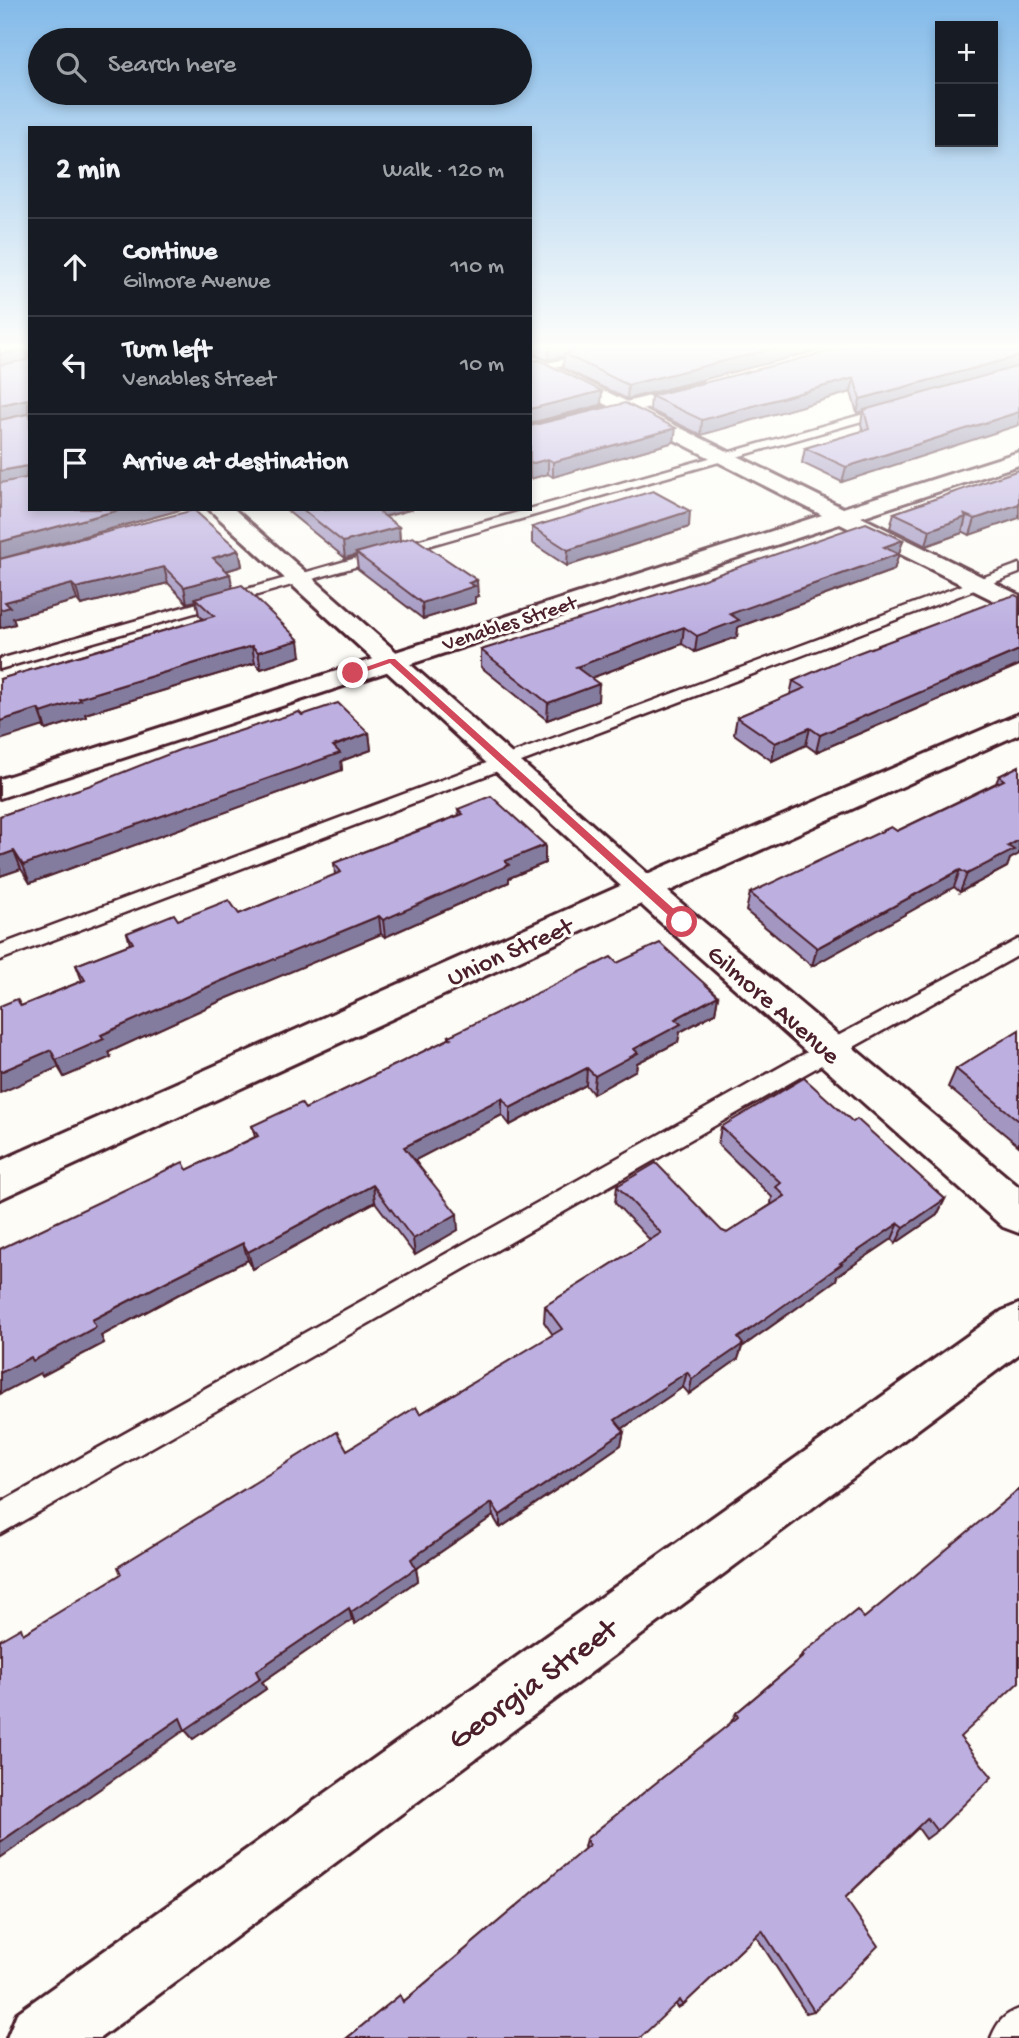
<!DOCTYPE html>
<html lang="en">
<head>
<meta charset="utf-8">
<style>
  body { margin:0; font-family:"Gochi Hand",sans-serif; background:#242831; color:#f1f3f6 }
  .controls { position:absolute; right:21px; top:21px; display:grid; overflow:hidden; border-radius:0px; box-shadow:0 4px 10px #0003 }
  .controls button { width:63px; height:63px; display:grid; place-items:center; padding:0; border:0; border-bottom:2px solid #363941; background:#171b24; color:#f1f3f6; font:35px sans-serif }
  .stop { position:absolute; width:21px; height:21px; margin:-16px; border:5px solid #d1495b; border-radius:50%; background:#fff }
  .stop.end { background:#d1495b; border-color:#fff; box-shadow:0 2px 7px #0008 }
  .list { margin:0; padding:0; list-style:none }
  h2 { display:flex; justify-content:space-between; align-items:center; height:91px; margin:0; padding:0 28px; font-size:30px }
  h2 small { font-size:23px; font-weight:400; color:#9ea1a6 }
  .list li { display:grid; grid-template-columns:46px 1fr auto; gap:21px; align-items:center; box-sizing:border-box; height:98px; padding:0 28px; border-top:2px solid #363941 }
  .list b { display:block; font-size:26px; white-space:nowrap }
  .list p { margin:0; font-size:23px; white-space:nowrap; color:#9ea1a6 }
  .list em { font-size:23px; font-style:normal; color:#9ea1a6 }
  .icon { flex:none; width:38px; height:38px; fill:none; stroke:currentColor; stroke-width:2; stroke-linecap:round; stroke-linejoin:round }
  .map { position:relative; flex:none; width:1019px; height:2038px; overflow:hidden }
  .search { position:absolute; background:#171b24; box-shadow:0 4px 10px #0003; left:28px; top:28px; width:504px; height:77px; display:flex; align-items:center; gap:18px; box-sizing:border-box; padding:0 24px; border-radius:38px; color:#9ea1a6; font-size:26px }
  .panel { position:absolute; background:#171b24; box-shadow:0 4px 10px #0003; left:28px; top:126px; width:504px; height:385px; border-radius:0px }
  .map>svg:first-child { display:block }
</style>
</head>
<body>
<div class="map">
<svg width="1019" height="2038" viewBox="0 0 1019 2038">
  <rect width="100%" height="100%" fill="#fdfcf7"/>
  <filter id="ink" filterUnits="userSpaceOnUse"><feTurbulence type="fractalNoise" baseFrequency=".0143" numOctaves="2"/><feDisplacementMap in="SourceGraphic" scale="14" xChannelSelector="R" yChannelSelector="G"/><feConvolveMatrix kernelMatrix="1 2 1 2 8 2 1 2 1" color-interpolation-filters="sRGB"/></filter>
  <g filter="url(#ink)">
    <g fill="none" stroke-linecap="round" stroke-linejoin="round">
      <defs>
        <g id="service">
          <path d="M629 344H649L530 373V367Z"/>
          <path d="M889 407 894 410 893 412 0 669V659Z"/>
          <path d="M1019 564V573L0 960V945Z"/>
          <path d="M1019 939V955L807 1073 0 1534V1503L791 1061Z"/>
          <path d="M1019 2009V2038H991C997 2023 1003 2015 1019 2009Z"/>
        </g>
        <g id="minor">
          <path d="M530 354 843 508 1019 452V465L861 517 1019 595V613L840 524 0 798V779L822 515 530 366Z"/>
          <path d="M1019 714V734L687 883 0 1199V1161L663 867Z"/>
          <path d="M1019 1304V1354L100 2038H7L17 2013 1002 1311Z"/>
        </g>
        <g id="tertiary">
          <path d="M702 383 712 389 709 393 530 438V426Z"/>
          <path d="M209 509H234L681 903 1019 1187V1233L1003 1227 657 919Z"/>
        </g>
      </defs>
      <use href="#service" stroke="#4a1f2b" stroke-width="5"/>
      <use href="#minor" stroke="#4a1f2b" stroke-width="6"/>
      <use href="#tertiary" stroke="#4a1f2b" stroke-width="6"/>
      <use href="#service" fill="#fdfcf7" fill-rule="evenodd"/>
      <use href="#minor" fill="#fdfcf7" fill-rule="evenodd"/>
      <use href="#tertiary" fill="#fdfcf7" fill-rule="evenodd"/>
    </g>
    <g fill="#a397c2" stroke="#4a1f2b" stroke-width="2">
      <path d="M0 344H30V509H180V510L5 558 239 550 242 566 226 571 232 588 301 656 261 669 255 663 85 714 86 717 46 730 0 679 203 619 199 615 196 601 187 603 168 583 81 605 77 600 13 618 15 624 0 628Z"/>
      <path d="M530 344H843L627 399 563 368 564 356 548 360 530 353Z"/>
      <path d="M1019 344 842 482 802 463 805 448 863 431 861 424 863 411 857 413 851 392 701 435 650 410 651 396Z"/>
      <path d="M530 426 674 442 553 477 548 474 530 479Z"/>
      <path d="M1019 470 970 535 962 531V533L926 546 890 528 894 513Z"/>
      <path d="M285 509H413L385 517 399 527 400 540 478 596 475 597V603L423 619 358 569 356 555 345 558Z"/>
      <path d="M532 527H689L567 566 532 543Z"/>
      <path d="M903 540 894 570 738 627 737 637 695 652 682 644 591 678 598 701 547 720 481 667V650Z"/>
      <path d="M1019 597V665L816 752 806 745 772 761 734 734 737 717 790 695 793 681Z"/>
      <path d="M302 715 369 733 371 750 341 761 342 770 30 883 21 869 0 876V816Z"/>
      <path d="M1019 766V854L1010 859 1007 867 960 892 954 887 812 966 746 911 750 893 897 831 996 783 999 776Z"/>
      <path d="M458 809 545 845V863L509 878V882L385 937 381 934 225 999 109 1052 111 1057 64 1077 21 1006 82 981 76 965 130 944 127 933 178 920 239 914 335 875 334 863 459 815Z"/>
      <path d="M617 963 718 996 715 1013 680 1032 678 1042 637 1063 636 1070 593 1094 586 1085 510 1125 502 1115 415 1160 458 1230 415 1255 375 1202 253 1269 248 1260 179 1294 101 1336 104 1343 42 1376 40 1373 187 1170 255 1137 252 1126 305 1109 449 1039V1036Z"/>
      <path d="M1019 1030V1146L948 1087 956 1069Z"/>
      <path d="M853 1122 945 1199 937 1215 896 1243 892 1239 837 1276 836 1280 742 1347 738 1359 689 1394 683 1387 622 1429 624 1431 621 1445 559 1488 500 1528 493 1516 416 1569 418 1580 355 1624 352 1620 262 1682 266 1689 193 1739 185 1730 26 1632 347 1450 420 1414 553 1335 544 1322 545 1306 650 1240 615 1203 617 1186 727 1233 772 1204 771 1203 772 1197 718 1144 721 1127Z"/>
      <path d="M802 1654 960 1737 937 1831 926 1839 918 1828 845 1898 814 2011 806 2013 756 1936 683 2005 678 2008 676 2004 347 2038 400 1995 404 2001 585 1849 584 1847 586 1839 730 1724 736 1713 798 1661Z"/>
    </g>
    <g fill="#847b9e" stroke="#4a1f2b" stroke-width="2">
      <path d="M558 344H616L564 354V356L548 360 549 347Z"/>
      <path d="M792 344H843L627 399 628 385Z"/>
      <path d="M26 349 29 362 0 369V354Z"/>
      <path d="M1019 356V368L857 413 860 399Z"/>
      <path d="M854 378 851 392 701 435 702 420Z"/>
      <path d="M602 391 601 405 530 423V409Z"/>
      <path d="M28 399 30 413 0 420V405Z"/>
      <path d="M1019 412V425L842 482 846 467Z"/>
      <path d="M676 428 674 442 553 477V462Z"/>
      <path d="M548 459V474L530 479V464Z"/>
      <path d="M27 466 30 481 0 487V471Z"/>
      <path d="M1019 504V518L970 535 975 519Z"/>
      <path d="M123 509H180V510L0 559V542Z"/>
      <path d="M369 509H413L370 520Z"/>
      <path d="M690 511 689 527 567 566 568 550Z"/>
      <path d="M966 517 962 533 926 546 930 530Z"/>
      <path d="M399 527 400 543 356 553V555L345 558 343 542Z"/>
      <path d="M903 540 894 570 738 627 737 637 695 652 697 636 730 614 884 547Z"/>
      <path d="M239 550 242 566 216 574 213 558Z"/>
      <path d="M164 567 168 583 81 605 76 588Z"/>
      <path d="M230 574 233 590 195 598 196 601 187 603 184 587Z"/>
      <path d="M477 580 478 596 475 597V603L423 619 422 603Z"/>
      <path d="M72 584 77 600 13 618 15 624 0 628V610L5 602Z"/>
      <path d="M684 627 682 644 575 684 576 667Z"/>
      <path d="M299 640 301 656 261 669 258 652Z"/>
      <path d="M252 646 255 663 85 714 86 717 46 730 41 713 79 698Z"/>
      <path d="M1019 650V665L816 752 820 735Z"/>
      <path d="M599 684 598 701 547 720 548 703Z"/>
      <path d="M38 709 44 726 0 740V721Z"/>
      <path d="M810 728 806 745 772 761 775 743Z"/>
      <path d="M369 733 371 750 341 761 342 770 30 883 23 865Z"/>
      <path d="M1019 840V854L1010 859 1007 867 960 892 967 874 1008 846Z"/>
      <path d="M545 845V863L509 878V882L385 937 383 920 505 861Z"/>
      <path d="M14 851 21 869 0 876V856Z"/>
      <path d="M960 870 954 887 812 966 817 948Z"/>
      <path d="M379 916 381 934 225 999 109 1052 111 1057 64 1077 56 1060 101 1035 221 981Z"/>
      <path d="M718 996 715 1013 680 1032 678 1042 637 1063 636 1070 593 1094 595 1076 675 1019Z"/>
      <path d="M51 1050 59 1067 0 1093V1072Z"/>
      <path d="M587 1068 586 1085 510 1125V1108Z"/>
      <path d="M502 1098V1115L406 1165 404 1147Z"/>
      <path d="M373 1185 375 1202 253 1269 248 1252Z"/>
      <path d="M945 1199 937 1215 896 1243 904 1227Z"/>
      <path d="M457 1214 458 1230 415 1255 413 1239Z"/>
      <path d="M899 1223 892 1239 837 1276 836 1280 742 1347 738 1359 689 1394 692 1379 738 1338 840 1263Z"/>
      <path d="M243 1243 248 1260 179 1294 101 1336 104 1343 42 1376 40 1373 0 1394V1373L92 1320 173 1278Z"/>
      <path d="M687 1372 683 1387 613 1435 615 1420Z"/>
      <path d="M624 1431 621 1445 500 1528V1515Z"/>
      <path d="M492 1503 493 1516 416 1569 418 1580 355 1624 351 1612 411 1559Z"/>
      <path d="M349 1608 352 1620 262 1682 266 1689 193 1739 185 1730 0 1858V1842L180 1718 256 1671Z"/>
    </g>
    <g fill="#bdb0e1" stroke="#4a1f2b" stroke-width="2">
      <path d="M0 344H30V509H123L0 542V483L26 478 27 466 0 471V420L28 414V399L0 405V365L27 360 29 351 26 349 0 354Z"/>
      <path d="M543 344H558L549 347Z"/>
      <path d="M604 344H792L628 385 564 354Z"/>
      <path d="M859 344H1019V356L860 399 854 378 702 420 651 396Z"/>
      <path d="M539 360 602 391 530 409V361Z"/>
      <path d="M1019 366V412L846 467 805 448 869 429 864 410Z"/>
      <path d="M625 403 676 428 553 462 548 459 530 464V426Z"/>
      <path d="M1019 470V504L975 519 965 515 966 517 930 530 894 513Z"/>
      <path d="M653 491 690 511 568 550 532 527Z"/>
      <path d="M302 509H375L399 527 343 542Z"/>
      <path d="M194 510 239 550 213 558 230 574 184 587 164 567 76 588 72 584 5 602 10 607 0 610V559Z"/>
      <path d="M866 523 903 540 884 547 898 554 730 614 739 620 697 636 684 627 576 667 599 684 548 703 481 650 684 586Z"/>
      <path d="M413 537 477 580 469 583 475 586 422 603 356 553Z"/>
      <path d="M242 585 299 640 258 652 252 646 79 698 81 700 41 713 38 709 0 721V679L214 616 195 598Z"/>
      <path d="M1015 595 1019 597V650L820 735 810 728 775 743 737 717 805 688 793 681 855 654 996 601Z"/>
      <path d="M338 703 369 733 333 746 340 753 23 865 14 851 0 856V816L91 785 179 750 299 712 302 715Z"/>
      <path d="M1019 766V840L1008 846 1014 850 967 874 960 870 817 948 750 893 891 827 897 831 1004 780 999 776Z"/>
      <path d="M491 796 545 845 505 861 509 865 383 920 379 916 221 981 101 1035 104 1039 56 1060 51 1050 0 1072V1006L17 999 21 1006 85 980 76 965 133 943 127 933 174 914 178 920 229 900 239 914 341 872 334 863 463 814 458 809Z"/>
      <path d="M660 943 718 996 675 1019 681 1024 634 1049 638 1053 595 1076 587 1068 510 1108 502 1098 404 1147 457 1214 413 1239 373 1185 248 1252 243 1243 173 1278 92 1320 96 1327 33 1361 31 1357 0 1373V1249L183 1162 187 1170 258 1136 252 1126 301 1103 305 1109 451 1038 449 1036 611 957 617 963Z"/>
      <path d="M1019 1030V1121L956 1069Z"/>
      <path d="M804 1078 853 1122 857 1119 945 1199 904 1227 899 1223 840 1263 842 1264 738 1338 743 1344 692 1379 687 1372 615 1420 624 1431 560 1474 500 1515 492 1503 411 1559 416 1568 351 1612 349 1608 256 1671 260 1679 185 1730 180 1718 0 1842V1640L21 1628 23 1634 121 1574 118 1567 337 1432 347 1450 416 1407 420 1414 562 1329 545 1306 661 1233 617 1186 656 1163 722 1231 727 1233 785 1196 776 1187 781 1183 721 1127Z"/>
      <path d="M1019 1489V1682L960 1737 992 1777 937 1831 927 1818 845 1898 878 1946 814 2011 762 1930 683 2005 680 2000 640 2038H347L400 1995 403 2002 589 1845 586 1839 738 1717 736 1713 804 1656 802 1654 857 1610 864 1618Z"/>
    </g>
  </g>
  <linearGradient id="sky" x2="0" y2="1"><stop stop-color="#83bae9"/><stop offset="0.55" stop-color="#fefefb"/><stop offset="1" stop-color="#fefefb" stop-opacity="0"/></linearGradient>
  <rect width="1019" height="630" fill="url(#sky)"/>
  <path fill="#d1495b" d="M389 659H395L686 920V925H679L390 663 353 676 349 673Z"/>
  <g text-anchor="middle" stroke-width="6" stroke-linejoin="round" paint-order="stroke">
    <g font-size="21" fill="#4a1f2b" stroke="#fdfcf7">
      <text transform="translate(509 622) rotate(-18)" y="7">Venables Street</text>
    </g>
    <g font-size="26" fill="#4a1f2b" stroke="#fdfcf7">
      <text transform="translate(509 950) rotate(-24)" y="9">Union Street</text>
      <text transform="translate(775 1003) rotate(41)" y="9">Gilmore Avenue</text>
    </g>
    <g font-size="32" fill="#4a1f2b" stroke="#fdfcf7">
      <text transform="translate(531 1682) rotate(-36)" y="11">Georgia Street</text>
    </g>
  </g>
</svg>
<div class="controls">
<button>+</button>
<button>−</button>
</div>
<div class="stop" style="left:682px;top:922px"></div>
<div class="stop end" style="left:353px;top:673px"></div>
<div class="search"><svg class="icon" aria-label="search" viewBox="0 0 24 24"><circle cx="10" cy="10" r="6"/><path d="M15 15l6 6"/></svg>Search here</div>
<section class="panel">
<h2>2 min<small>Walk · 120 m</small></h2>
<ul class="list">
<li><svg class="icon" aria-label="ahead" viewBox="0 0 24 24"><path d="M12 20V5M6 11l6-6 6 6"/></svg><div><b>Continue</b><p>Gilmore Avenue</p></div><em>110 m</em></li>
<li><svg class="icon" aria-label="left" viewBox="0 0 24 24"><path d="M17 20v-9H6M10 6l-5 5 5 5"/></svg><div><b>Turn left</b><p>Venables Street</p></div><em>10 m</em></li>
<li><svg class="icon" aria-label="arrive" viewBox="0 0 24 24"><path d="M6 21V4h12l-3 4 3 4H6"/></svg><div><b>Arrive at destination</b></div></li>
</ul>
</section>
</div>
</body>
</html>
